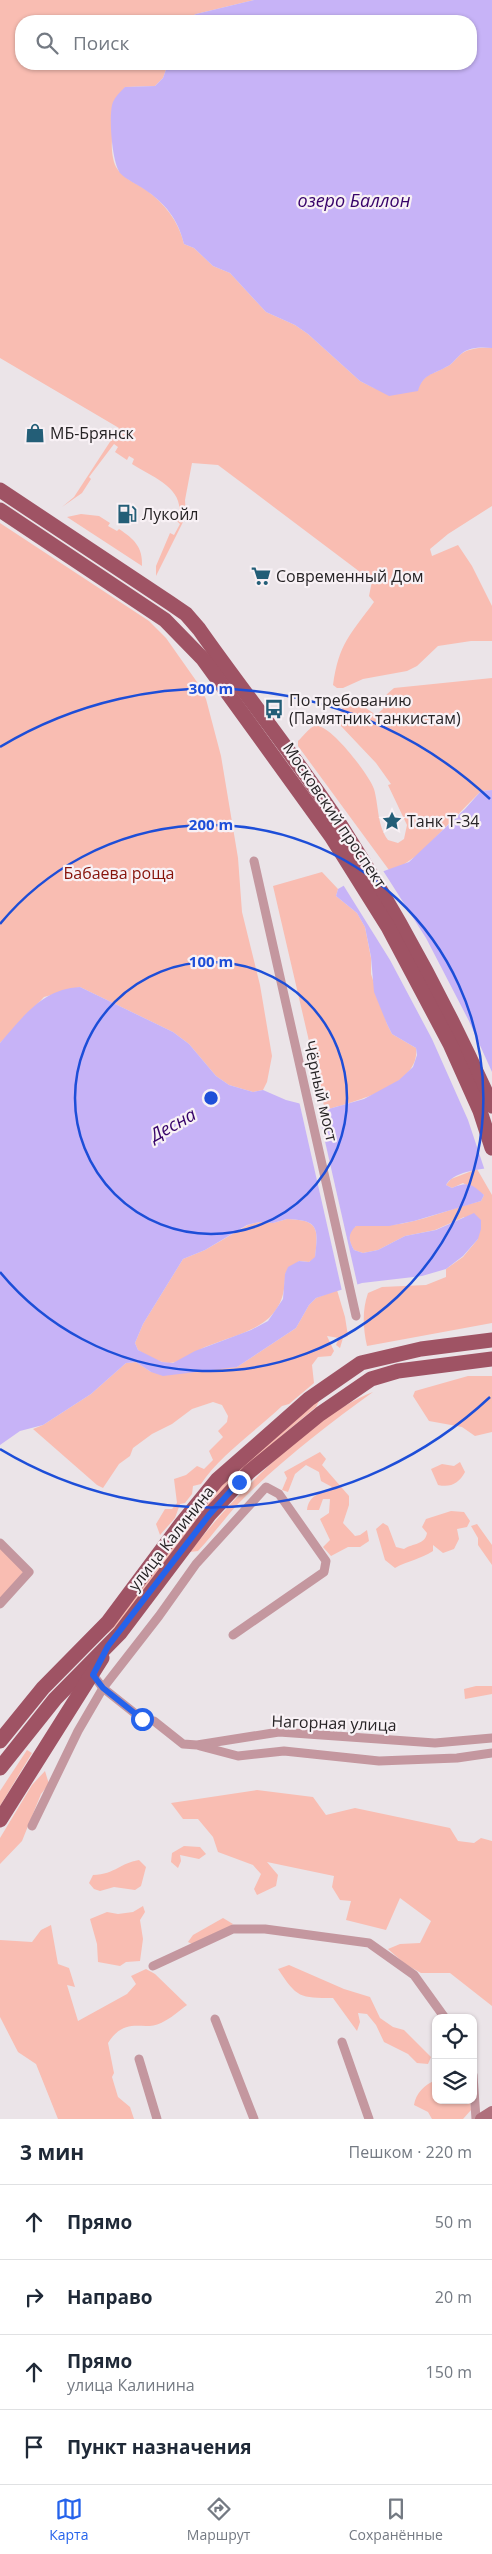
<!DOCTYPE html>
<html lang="ru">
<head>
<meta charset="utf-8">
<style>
  body { margin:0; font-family:"Open Sans",sans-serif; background:#f2f2f3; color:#1f2937 }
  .controls { position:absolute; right:15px; bottom:15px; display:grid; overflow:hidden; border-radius:10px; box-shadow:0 1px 4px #0004 }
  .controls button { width:45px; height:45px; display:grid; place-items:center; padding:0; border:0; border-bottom:1px solid #e0e1e3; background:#fff; color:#1f2937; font:25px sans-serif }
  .stop { position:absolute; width:15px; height:15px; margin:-11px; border:4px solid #2563eb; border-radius:50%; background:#fff }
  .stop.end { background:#2563eb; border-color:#fff; box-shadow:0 1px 5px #0008 }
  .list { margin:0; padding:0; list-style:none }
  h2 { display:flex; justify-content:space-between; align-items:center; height:65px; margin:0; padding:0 20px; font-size:21px }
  h2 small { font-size:16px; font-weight:400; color:#747a83 }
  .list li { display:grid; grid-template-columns:32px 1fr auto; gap:15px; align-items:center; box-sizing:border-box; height:75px; padding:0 20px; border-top:1px solid #e0e1e3 }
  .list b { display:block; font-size:19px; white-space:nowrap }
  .list p { margin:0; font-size:16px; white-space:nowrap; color:#747a83 }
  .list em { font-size:16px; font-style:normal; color:#747a83 }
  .icon { flex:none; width:28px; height:28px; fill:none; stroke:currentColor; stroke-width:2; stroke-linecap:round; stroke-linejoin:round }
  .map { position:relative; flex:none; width:492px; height:2119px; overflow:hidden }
  .search { position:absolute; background:#fff; box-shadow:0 1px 4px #0004; left:15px; right:15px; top:15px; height:55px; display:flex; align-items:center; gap:12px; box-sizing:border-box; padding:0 18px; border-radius:20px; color:#747a83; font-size:19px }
  .sheet { height:365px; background:#fff }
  nav { display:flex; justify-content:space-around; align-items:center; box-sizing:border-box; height:70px; border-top:1px solid #e0e1e3; background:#fff; font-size:14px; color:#747a83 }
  nav a { display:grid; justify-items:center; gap:2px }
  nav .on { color:#2563eb }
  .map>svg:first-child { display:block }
</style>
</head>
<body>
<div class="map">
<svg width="492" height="2119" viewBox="0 0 492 2119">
  <rect width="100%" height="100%" fill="#ebe4e8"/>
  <g fill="#f9bdb2">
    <path d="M0 0H254L196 14 182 21H21V64H168L163 78 155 86 125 87C118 111 107 137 114 162 118 176 134 182 145 189 165 204 178 220 184 244L194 248 213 266 230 273 266 312 295 325 308 334 360 381 374 388 417 391C425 372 430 376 446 367 452 365 456 358 461 354 469 348 482 347 492 348V506L448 534 430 549 432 556 458 545 472 566 492 606V641H471L438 646 417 666 407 671 363 679 343 688H337L333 685C339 643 350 635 374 602L369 596 372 581 218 465 192 463 185 500 186 516 156 576V566L170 533 174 535 180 524 177 521C189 490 154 478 132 464L134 459 129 456 127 460 115 452 118 447 114 444 89 477 91 479 82 493 62 507 74 497 119 428 0 358Z"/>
    <path d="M81 514 99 516 110 523 108 526 117 531 119 529C134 539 143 547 142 566L67 517Z"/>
    <path d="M0 523 149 621 166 638 197 682 206 699 221 756 238 858 242 912 260 985 272 1056 267 1082 263 1090 253 1092 229 1085 216 1076 189 1044 173 1032 80 987 44 997 0 1043Z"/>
    <path d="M492 678V790L481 791 419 854 400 867 389 870 298 746V741C303 737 309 727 315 726 329 722 370 776 374 789 379 807 377 825 388 840L398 843 404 839 407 825 388 785 391 784 376 763 340 725 339 715 343 707 354 700 376 715 383 709 386 695 394 688Z"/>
    <path d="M322 872 338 889 336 896 357 913 365 927 371 958V974L387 1024 392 1034 416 1048C421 1086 352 1102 325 1110L273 886Z"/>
    <path d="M477 1169 492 1195V1323L367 1346C363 1328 362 1310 368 1293L382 1287 426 1285 446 1277V1269L463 1257 478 1239 464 1217 435 1230 405 1236 378 1250 363 1253 354 1250C349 1242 346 1232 356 1226 366 1221 380 1226 391 1225 422 1222 451 1208 481 1201L484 1195 463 1183 452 1188 446 1185 451 1179Z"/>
    <path d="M287 1219C320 1220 318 1229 315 1258L309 1262 299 1261 285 1274C286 1327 245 1331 205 1347 195 1352 180 1363 169 1363 158 1362 147 1356 138 1350L135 1343 143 1324 183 1259 205 1250 248 1225 259 1222 273 1223Z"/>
    <path d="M337 1290 345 1317 348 1336 343 1338 340 1348 336 1345 339 1338 327 1336 334 1351 331 1356 318 1357 312 1365 314 1383 289 1404 282 1406C257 1430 219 1456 201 1484L193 1486 192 1494 185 1503 180 1504 175 1518 160 1535 156 1524 165 1509H172L177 1503 174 1479 186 1475 197 1466 204 1469 213 1460 209 1451 223 1437 218 1431 227 1422 228 1416 222 1405 213 1402 192 1409 172 1424 152 1434 133 1448 130 1456 119 1464 103 1488 97 1485 33 1429 43 1425 91 1394 126 1363 136 1362 151 1372 237 1367 296 1328 309 1305 316 1298Z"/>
    <path d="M468 1376H492V1432L475 1436 462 1427 429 1421 413 1396 415 1391Z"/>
    <path d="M373 1392C327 1425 277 1464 238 1504 224 1519 212 1536 198 1551L190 1552C229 1501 312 1415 373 1392Z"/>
    <path d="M319 1401 316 1407 280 1437 116 1626 107 1634 220 1486 314 1402Z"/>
    <path d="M320 1452 326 1459 322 1465 349 1496V1505L343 1523 355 1536 360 1535 367 1530 369 1541 360 1547H348L331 1556 323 1547 330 1540 320 1519 329 1513 330 1499H323L319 1510H307C309 1494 321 1494 332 1487L321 1481 319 1472 306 1465 295 1474 288 1492 282 1490 287 1478 284 1472Z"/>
    <path d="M460 1462 465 1472C459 1483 451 1488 438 1485L431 1469 442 1464 454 1466Z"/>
    <path d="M451 1511 464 1512 470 1521 467 1527 457 1529 459 1539 454 1549 443 1553 433 1545V1551C421 1559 407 1561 395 1568L385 1560 376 1529 383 1523 388 1526 396 1547 404 1549C413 1543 425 1545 427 1533L422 1527 426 1519Z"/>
    <path d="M477 1524 492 1545V1565L478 1545V1538L471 1526Z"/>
    <path d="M0 1543 28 1572 0 1603Z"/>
    <path d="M476 1686H492V1694L465 1699 464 1689Z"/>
    <path d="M27 1750 32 1753 0 1806V1791Z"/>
    <path d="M45 1771 49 1784 41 1794 22 1841 0 1864V1838L32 1785Z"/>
    <path d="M257 1790 313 1797 326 1815 355 1808 450 1828 458 1841 474 1843 481 1838 492 1841V2006L450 1973H421L405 1964 388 1949 400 1944 420 1943 431 1921 400 1898 386 1930 346 1920 351 1901 340 1900 332 1887 334 1876 267 1862 278 1875 276 1886 257 1895 254 1889 261 1874 253 1865 218 1852 213 1837 198 1819H183L171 1803Z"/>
    <path d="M184 1846 200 1847 206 1854 199 1859 180 1855 181 1861 178 1868 171 1862 172 1853Z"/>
    <path d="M139 1860 146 1867 141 1886 135 1890 114 1887 100 1891 94 1889 89 1883 93 1875C116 1874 120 1863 139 1860Z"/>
    <path d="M143 1906 145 1912 140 1920 143 1939 140 1961 126 1962 120 1966 98 1962 97 1944 90 1919 107 1912 118 1914 133 1912Z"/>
    <path d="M223 1918 233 1924 226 1930 192 1944 188 1942 193 1935Z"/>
    <path d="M51 1925 58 1964 69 1968 75 1987 67 1985 78 2021 127 1994 136 1984 131 1976 146 1969 155 1974 187 2005C179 2011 170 2019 161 2023 143 2032 126 2015 108 2043L114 2073 112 2077 118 2097 130 2107 134 2119H58L36 2064 18 2052 0 2017V1940L32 1942 41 1930Z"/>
    <path d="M289 1965 344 1989 370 1997 380 2018 393 2027 404 2030 431 2057 428 2064 417 2063 408 2054 384 2042 376 2025 367 2014 358 2013 360 2022 357 2031 333 1998C300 1998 297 1998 278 1969Z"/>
    <path d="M436 2080V2100H470L471 2110 463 2119H432L428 2112 414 2105C416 2093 424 2085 436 2080Z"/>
  </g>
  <g fill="#c7b3f7" fill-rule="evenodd">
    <path d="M254 0H492V348C482 347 469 347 461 354 456 358 452 365 446 367 432 375 423 374 418 391L389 396 360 381 308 334 295 325 266 312 230 273 213 266 194 248 184 244C178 219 165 203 144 189 137 184 127 180 121 174 112 165 108 114 113 102 115 97 120 92 125 87L155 86 163 78 168 64H471V21H182L196 14Z"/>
    <path d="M492 790V1168C478 1169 453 1172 446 1185L452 1188C468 1181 472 1184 484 1195L481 1201 414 1221 389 1226H356C348 1234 348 1239 354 1250L363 1253 378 1250 405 1236 436 1230 474 1213 481 1220V1229L478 1239 463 1256 446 1269 422 1276 362 1283 316 1298 309 1305 296 1328 237 1367 163 1376 151 1372 136 1362 126 1363 91 1394 43 1425 20 1431 0 1445V1043C23 1017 42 989 80 987L173 1032 189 1044 216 1076 229 1085 253 1092 263 1090 286 1100 325 1110 364 1099 399 1080 413 1067 417 1055 416 1048 392 1034 387 1024 374 992 371 957 365 927 357 913 336 896 338 889 345 885 409 862 465 809 481 791ZM287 1219C320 1220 318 1229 315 1257L309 1262 299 1261 288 1267 285 1274 283 1299 268 1321 251 1330 195 1351 173 1363 162 1362 138 1350 135 1343 143 1324 183 1259 205 1250 247 1225 259 1222 273 1223Z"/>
  </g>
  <g fill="#ebe4e8">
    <path d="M382 869 426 938 469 1021 492 1072V1171H485L468 1120 432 1039 390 960 342 883Z"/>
    <path d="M299 1101 317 1106 358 1287 342 1291Z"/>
  </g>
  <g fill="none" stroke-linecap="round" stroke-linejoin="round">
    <g stroke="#c4979f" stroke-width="9">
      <path d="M254 861 356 1316"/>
      <path d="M0 1543 29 1572 0 1604"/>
      <path d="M93 1675 103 1688 142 1719"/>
      <path d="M154 1721 183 1744 197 1745 279 1732 435 1743 492 1738"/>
      <path d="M200 1746 238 1756 284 1751 379 1761 457 1758 492 1753"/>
      <path d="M32 1826 78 1731 103 1688 159 1616 196 1564 266 1487 279 1494 326 1561 324 1572 233 1635"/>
      <path d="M153 1966 233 1929H265L369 1943 414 1975 445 2018"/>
      <path d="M215 2019 254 2119"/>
      <path d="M342 2042 369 2119"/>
      <path d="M139 2059 157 2119"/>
      <path d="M473 2075 476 2119"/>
    </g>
    <path stroke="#af707c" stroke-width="12" d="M481 2119 492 2112"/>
    <g stroke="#9f5364" stroke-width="15">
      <path d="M0 490 170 603 186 614 199 629C246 696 298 760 343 829 400 918 449 1010 492 1106"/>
      <path d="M0 510 165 620 203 659 331 836 388 927 450 1044 480 1111 492 1148"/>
      <path d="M0 1741 43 1688 108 1622 181 1524 217 1480 309 1399 361 1363 421 1349 492 1340"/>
      <path d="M0 1768 55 1699 120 1633 209 1515 249 1472 320 1414 371 1379 398 1371 492 1359"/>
      <path d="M0 1820 102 1658"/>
    </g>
  </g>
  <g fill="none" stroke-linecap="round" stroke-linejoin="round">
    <path stroke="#2563eb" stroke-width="6" d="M142 1719 103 1688 93 1675 108 1646 209 1515 239 1482"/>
  </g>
  <g fill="none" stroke="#1d4ed8" stroke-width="2.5">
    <circle cx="211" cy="1098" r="136"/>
    <path d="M0 924A273 273 0 1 1 0 1272"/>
    <path d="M490 1397A409 409 0 0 1 0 1449M0 747A409 409 0 0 1 490 799"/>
  </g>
  <defs>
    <symbol id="shop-bare" viewBox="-9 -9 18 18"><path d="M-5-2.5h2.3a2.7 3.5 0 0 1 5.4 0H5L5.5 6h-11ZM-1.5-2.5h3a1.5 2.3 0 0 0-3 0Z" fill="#235e77" stroke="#f8f1f5" stroke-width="2.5" paint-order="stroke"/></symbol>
    <symbol id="fuel-bare" viewBox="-9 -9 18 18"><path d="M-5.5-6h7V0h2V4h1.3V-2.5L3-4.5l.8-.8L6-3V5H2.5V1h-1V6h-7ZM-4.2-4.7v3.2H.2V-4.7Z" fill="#235e77" stroke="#f8f1f5" stroke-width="2.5" paint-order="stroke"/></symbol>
    <symbol id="supermarket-bare" viewBox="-9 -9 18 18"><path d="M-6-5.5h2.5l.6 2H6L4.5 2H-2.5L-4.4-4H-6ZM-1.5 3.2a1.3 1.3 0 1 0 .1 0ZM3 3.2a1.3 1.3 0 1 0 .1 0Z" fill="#235e77" stroke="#f8f1f5" stroke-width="2.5" paint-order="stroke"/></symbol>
    <symbol id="bus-bare" viewBox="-9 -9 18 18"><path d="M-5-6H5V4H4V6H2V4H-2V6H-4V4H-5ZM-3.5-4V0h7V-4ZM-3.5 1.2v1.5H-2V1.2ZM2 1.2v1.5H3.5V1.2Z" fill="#235e77" stroke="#f8f1f5" stroke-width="2.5" paint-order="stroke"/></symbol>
    <symbol id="sight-bare" viewBox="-9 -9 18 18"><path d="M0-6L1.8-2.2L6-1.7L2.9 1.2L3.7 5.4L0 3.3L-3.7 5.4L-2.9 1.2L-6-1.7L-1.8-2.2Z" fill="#235e77" stroke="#f8f1f5" stroke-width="2.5" paint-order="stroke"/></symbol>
  </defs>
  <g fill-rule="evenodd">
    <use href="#shop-bare" x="21" y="419" width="28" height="28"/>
    <use href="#fuel-bare" x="113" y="500" width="28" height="28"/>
    <use href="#supermarket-bare" x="247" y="562" width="28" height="28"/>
    <use href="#bus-bare" x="260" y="695" width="28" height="28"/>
    <use href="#sight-bare" x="378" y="807" width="28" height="28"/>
  </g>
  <g text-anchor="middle" stroke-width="4.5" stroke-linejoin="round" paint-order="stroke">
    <g font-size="16" fill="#272426" stroke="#f8f1f5" text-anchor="start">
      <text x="50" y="439">МБ-Брянск</text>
      <text x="142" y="520">Лукойл</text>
      <text x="276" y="582">Современный Дом</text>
      <text x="289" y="706">По требованию<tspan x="289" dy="18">(Памятник танкистам)</tspan></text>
      <text x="407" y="827">Танк Т-34</text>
    </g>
    <g font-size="16" fill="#272426" stroke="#f8f1f5">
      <text transform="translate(335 815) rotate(56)" y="6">Московский проспект</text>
      <text transform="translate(321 1091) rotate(77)" y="6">Чёрный мост</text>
      <text transform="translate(171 1538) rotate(-52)" y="6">улица Калинина</text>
      <text transform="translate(334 1723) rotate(2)" y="6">Нагорная улица</text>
    </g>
    <g font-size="16" fill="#87130a" stroke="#f8f1f5">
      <text x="119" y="879">Бабаева роща</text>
    </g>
    <g font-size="18" font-style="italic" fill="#370369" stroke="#f8f1f5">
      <text x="354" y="207">озеро Баллон</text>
      <text transform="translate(173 1125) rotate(-29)" y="6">Десна</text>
    </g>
  </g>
  <circle cx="211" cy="1098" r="8" fill="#1d4ed8" stroke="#f8f1f5" stroke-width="2.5"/>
  <g font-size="15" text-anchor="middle" font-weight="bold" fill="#1d4ed8" stroke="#f8f1f5" stroke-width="4.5" stroke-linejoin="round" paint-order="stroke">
    <text x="211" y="694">300 m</text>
    <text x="211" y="830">200 m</text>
    <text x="211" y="967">100 m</text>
  </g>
</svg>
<div class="controls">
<button><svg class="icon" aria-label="locate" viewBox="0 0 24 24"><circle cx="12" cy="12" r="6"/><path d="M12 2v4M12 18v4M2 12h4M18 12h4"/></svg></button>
<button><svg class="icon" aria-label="layers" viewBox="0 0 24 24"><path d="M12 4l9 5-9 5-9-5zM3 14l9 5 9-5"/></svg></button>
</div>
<div class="stop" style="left:142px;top:1719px"></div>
<div class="stop end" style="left:239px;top:1482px"></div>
<div class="search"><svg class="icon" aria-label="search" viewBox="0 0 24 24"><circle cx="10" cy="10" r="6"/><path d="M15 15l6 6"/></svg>Поиск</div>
</div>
<section class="sheet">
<h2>3 мин<small>Пешком · 220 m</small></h2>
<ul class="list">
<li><svg class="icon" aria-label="ahead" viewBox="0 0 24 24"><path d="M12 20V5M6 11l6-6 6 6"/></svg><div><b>Прямо</b></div><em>50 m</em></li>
<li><svg class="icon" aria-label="right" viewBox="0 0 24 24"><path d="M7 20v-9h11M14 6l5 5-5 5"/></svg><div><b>Направо</b></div><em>20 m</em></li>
<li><svg class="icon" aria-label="ahead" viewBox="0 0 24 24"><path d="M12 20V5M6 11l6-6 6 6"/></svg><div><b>Прямо</b><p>улица Калинина</p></div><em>150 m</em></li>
<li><svg class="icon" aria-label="arrive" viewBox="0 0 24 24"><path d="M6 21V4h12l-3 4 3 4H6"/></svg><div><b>Пункт назначения</b></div></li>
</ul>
</section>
<nav>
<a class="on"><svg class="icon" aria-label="map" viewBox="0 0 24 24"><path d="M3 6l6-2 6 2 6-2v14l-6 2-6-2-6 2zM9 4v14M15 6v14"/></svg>Карта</a>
<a><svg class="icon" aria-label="directions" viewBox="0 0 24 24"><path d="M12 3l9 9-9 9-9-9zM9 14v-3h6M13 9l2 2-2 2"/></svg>Маршрут</a>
<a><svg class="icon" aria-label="saved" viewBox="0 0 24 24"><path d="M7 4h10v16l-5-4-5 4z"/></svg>Сохранённые</a>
</nav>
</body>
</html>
